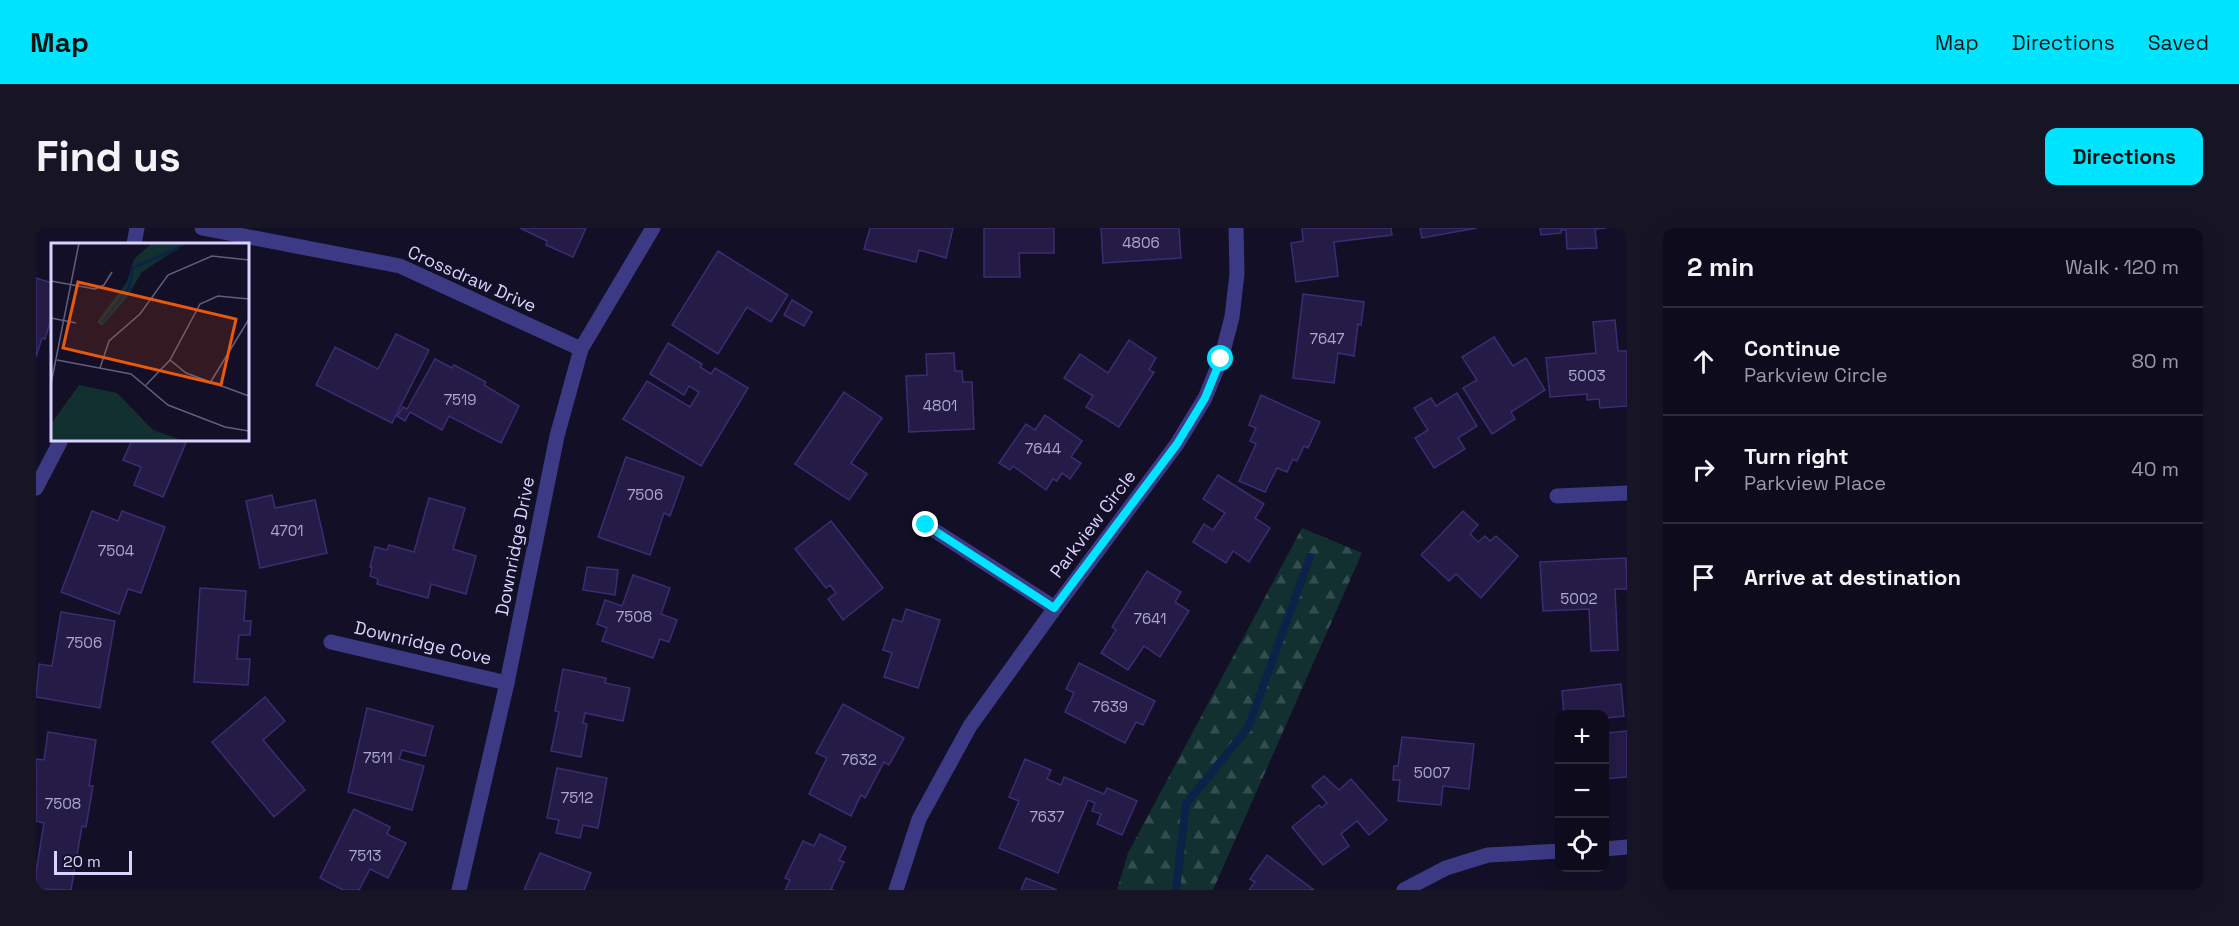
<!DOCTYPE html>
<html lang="en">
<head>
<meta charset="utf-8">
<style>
  body { margin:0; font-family:"Space Grotesk",sans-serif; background:#171425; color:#f1f3f6 }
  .controls { position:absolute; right:18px; bottom:18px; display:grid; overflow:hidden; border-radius:12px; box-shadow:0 6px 24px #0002 }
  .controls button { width:54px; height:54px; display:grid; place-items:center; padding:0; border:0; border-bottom:2px solid #2e2b3b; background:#0e0b1c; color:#f1f3f6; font:30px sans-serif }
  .scale { position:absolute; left:18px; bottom:15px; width:78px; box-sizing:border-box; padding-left:6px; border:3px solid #d9d4ff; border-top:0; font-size:16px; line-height:21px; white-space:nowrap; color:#d9d4ff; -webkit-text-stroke:4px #130f26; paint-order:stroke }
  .stop { position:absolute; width:18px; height:18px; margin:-14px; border:4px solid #00e5ff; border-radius:50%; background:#fff }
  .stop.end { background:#00e5ff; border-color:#fff; box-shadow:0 2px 6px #0008 }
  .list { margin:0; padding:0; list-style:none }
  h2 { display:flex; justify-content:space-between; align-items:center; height:78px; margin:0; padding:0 24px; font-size:26px }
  h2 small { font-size:20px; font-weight:400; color:#9b9ba3 }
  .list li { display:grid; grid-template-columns:39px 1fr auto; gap:18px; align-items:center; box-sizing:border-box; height:108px; padding:0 24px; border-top:2px solid #2e2b3b }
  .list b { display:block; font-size:22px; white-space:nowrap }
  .list p { margin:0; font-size:20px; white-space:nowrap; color:#9b9ba3 }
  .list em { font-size:20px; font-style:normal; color:#9b9ba3 }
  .icon { flex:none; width:33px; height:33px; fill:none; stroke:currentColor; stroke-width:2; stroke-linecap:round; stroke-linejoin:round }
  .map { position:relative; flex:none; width:1591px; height:662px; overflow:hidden; border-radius:12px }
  header { display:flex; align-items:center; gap:36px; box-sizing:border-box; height:84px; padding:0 30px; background:#00e5ff; color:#111 }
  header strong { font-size:28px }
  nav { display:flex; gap:33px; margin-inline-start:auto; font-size:21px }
  .intro { display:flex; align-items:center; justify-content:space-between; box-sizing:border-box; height:144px; padding:0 36px }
  h1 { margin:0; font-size:42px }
  .button { padding:15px 27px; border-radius:12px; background:#00e5ff; color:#111; font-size:21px; font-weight:700 }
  main { display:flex; gap:36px; padding:0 36px }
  aside { flex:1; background:#0e0b1c; border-radius:12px; box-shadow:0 6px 24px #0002 }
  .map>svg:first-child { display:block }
</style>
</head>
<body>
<header>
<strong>Map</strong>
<nav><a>Map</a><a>Directions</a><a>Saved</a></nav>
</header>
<div class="intro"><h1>Find us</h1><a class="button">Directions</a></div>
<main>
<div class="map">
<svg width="1591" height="662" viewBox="0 0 1591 662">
  <defs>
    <pattern id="forest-firs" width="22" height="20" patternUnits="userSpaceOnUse" patternTransform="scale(1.5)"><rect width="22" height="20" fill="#12302f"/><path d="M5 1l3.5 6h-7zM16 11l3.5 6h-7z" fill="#344d4e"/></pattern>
  </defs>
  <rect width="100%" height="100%" fill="#130f26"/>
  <path fill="url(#forest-firs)" d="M1266 300 1326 325 1177 662H1081L1092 625Z"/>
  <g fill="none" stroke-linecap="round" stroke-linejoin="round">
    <path stroke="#0c2248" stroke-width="8" d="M1140 662 1150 576 1212 500 1274 329"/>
  </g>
  <g fill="#241b47" stroke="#3b2d73" stroke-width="1.5">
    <path d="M484 0H550L537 29 510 17 511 13Z"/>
    <path d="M834 0H917L910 30 883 22 880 34 828 21Z"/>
    <path d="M948 0H1018V25H983L984 49H948Z"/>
    <path d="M1065 0H1143L1145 30 1067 35Z"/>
    <path d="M1266 0H1355L1356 7 1298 14 1302 48 1260 54 1255 15 1267 13Z"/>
    <path d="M1384 0H1441L1386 10Z"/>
    <path d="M1504 0H1570L1559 1 1561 20 1531 21 1530 2H1525V5L1505 7Z"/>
    <path d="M682 23 752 67 735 94 711 79 682 126 636 97Z"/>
    <path d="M0 50 16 55V88L9 111 6 110 0 129Z"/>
    <path d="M1267 66 1328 74 1325 97 1322 96 1318 128 1302 125 1298 155 1257 150Z"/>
    <path d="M756 72 776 84 768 98 748 87Z"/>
    <path d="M1579 92 1582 123H1591V178L1564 180 1563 171 1551 172V166L1514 169 1510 130 1560 125 1557 94Z"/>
    <path d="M360 106 393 122 356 195 280 157 299 119 342 141Z"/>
    <path d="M1458 109 1477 138 1490 130 1509 162 1475 184 1479 191 1456 206 1427 160 1441 152 1426 129Z"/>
    <path d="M1093 112 1120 130 1113 142 1118 144 1083 199 1050 179 1057 168 1028 150 1044 126 1072 145Z"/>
    <path d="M632 115 666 136 664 139 675 146 679 140 712 160 665 238 587 191 611 153 654 179 663 164 653 158 648 167 614 146Z"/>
    <path d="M918 125 919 143H926L927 154H936L938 201 873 204 870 148 891 147 890 126Z"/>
    <path d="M399 131 416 140 418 137 450 154 448 157 483 178 465 215 413 188 406 202 374 184 369 193 361 188 367 179 371 181Z"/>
    <path d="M808 164 846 190 815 235 831 246 813 272 759 236Z"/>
    <path d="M1421 165 1441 198 1422 210 1429 221 1398 240 1379 210 1392 202 1378 180 1395 170 1400 178Z"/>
    <path d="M1225 167 1284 194 1272 220 1268 218 1261 233 1257 231 1251 244 1241 240 1229 264 1203 253 1220 216 1214 213 1220 200 1213 197Z"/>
    <path d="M1009 187 1046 213 1035 229 1045 235 1034 251 1026 245 1021 253 1017 251 1010 262 977 238 974 242 963 235 990 196 999 202Z"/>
    <path d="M96 212H151L127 269 98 257 105 239 87 232Z"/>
    <path d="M590 229 648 249 634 288 628 285 614 327 562 309Z"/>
    <path d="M1182 247 1228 276 1219 290 1234 300 1213 334 1197 323 1190 335 1157 314 1168 296 1177 302 1189 285 1167 271Z"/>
    <path d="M236 267 239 280 279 272 291 325 224 340 210 273Z"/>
    <path d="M393 270 429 280 417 321 440 328 430 366 395 356 392 370 341 356 342 351 334 348 336 339H334L339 319 351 322 353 317 378 324Z"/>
    <path d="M56 283 82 293 86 283 129 299 105 365 92 361 83 386 25 364Z"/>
    <path d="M1427 283 1442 297 1434 306 1442 314 1449 308 1454 313 1460 308 1482 328 1445 370 1420 346 1413 353 1385 327Z"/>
    <path d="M795 293 847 360 807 392 792 371 800 365 794 357 790 360 759 321Z"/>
    <path d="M1590 330 1591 361H1579L1582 422 1555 423 1553 381 1507 383 1504 334Z"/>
    <path d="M551 339 582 342 579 367 547 362Z"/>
    <path d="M1111 343 1145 364 1139 374 1153 383 1124 429 1108 418 1092 442 1065 425 1080 402 1076 399Z"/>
    <path d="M597 347 634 360 625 386 641 392 633 414 624 411 617 430 566 413 571 400 561 396 569 372 586 378Z"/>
    <path d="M164 360 210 363 208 393H215L214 407H203L201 431H214L212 457 158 454Z"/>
    <path d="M870 381 904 392 882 460 848 449 856 425 847 422 857 391 866 394Z"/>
    <path d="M25 384 79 393 64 480 0 469 3 436 16 438Z"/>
    <path d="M1043 435 1119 473 1107 497 1100 494 1089 515 1029 484 1038 465 1030 461Z"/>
    <path d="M527 441 570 450 569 455 594 460 587 493 549 485 547 495 551 496 545 529 515 523 523 484 519 483Z"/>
    <path d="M1585 456 1588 488 1570 490 1571 505 1591 503V549L1568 551V487H1528L1526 463Z"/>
    <path d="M229 469 249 493 227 512 269 562 238 589 176 514Z"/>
    <path d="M807 476 868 510 853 537 848 534 829 570 825 567 815 588 773 566 791 530 780 525Z"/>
    <path d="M331 480 397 498 389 528 366 522 363 531 388 538 376 582 312 564Z"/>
    <path d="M12 504 60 512 53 558H57L50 599 46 598 35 662 0 661V644L8 595 0 593V531L8 532Z"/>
    <path d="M1366 509 1438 516 1433 561 1407 558 1405 577 1362 573 1364 552H1357L1358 538H1362Z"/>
    <path d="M989 531 1015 542 1011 551 1025 557 1028 549 1068 566 1071 560 1101 573 1086 607 1061 596 1065 586 1056 583 1059 575 1052 572 1022 645 963 620 983 573 973 569Z"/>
    <path d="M521 540 571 550 562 600 547 597 544 610 520 605 523 592 511 590Z"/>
    <path d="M1288 548 1303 562 1315 551 1351 592 1333 607 1321 593 1305 606 1313 618 1287 637 1256 599 1283 577 1286 580 1291 575 1276 558Z"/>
    <path d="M318 581 354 599 351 606 370 615 352 650 334 641 323 662H307L284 650Z"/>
    <path d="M784 606 810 619 803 632 808 634 795 661 798 662H749L754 652 749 650 767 613 778 618Z"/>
    <path d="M504 625 555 645 548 662H488Z"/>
    <path d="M1231 627 1278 662H1213L1219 654 1214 651Z"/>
    <path d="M990 650 1021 662H985Z"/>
  </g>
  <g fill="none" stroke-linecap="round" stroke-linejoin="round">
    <g stroke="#3d3a85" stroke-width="15">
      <path d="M166 0 364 38 545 121"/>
      <path d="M98 16 101 0"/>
      <path d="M0 260 25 212"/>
      <path d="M1521 268 1591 265"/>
      <path d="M890 297 1019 380"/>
      <path d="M295 414 471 455"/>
      <path d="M1568 621 1591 619"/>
      <path d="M423 662 471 455 521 208 545 121 617 0"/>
      <path d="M860 662 883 591 934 498 1019 380 1141 216 1169 170 1185 131 1196 89 1201 46 1200 0"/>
      <path d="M1368 662 1410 640 1452 627 1524 623"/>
    </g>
  </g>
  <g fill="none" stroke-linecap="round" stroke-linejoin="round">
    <path stroke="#00e5ff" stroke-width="8" d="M890 297 1018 380 1141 216 1169 170 1185 131"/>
  </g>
  <g text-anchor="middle" stroke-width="6" stroke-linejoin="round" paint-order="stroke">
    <g font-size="15" fill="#aca6d1">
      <text x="1105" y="20">4806</text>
      <text x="1291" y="116">7647</text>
      <text x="1551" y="153">5003</text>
      <text x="424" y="177">7519</text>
      <text x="904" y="183">4801</text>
      <text x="1007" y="226">7644</text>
      <text x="609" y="272">7506</text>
      <text x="251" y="308">4701</text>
      <text x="80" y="328">7504</text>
      <text x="1543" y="376">5002</text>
      <text x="598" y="394">7508</text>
      <text x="1114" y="396">7641</text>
      <text x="48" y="420">7506</text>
      <text x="1074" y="484">7639</text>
      <text x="342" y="535">7511</text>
      <text x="823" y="537">7632</text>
      <text x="1396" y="550">5007</text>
      <text x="541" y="575">7512</text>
      <text x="27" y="581">7508</text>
      <text x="1011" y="594">7637</text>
      <text x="329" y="633">7513</text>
    </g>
    <g font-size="18" fill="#d9d4ff" stroke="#130f26">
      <text transform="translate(436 51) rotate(24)" y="6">Crossdraw Drive</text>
      <text transform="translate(1057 296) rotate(-53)" y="6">Parkview Circle</text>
      <text transform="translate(479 318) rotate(-79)" y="6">Downridge Drive</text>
      <text transform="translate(387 415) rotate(13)" y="6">Downridge Cove</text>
    </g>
  </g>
  <g transform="translate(15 15)">
    <rect width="198" height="198" fill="#130f26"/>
    <path d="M101 0H135L91 29 76 54 51 83 46 79 76 39 83 16ZM28 142 66 150 102 187 133 198H0V181Z" fill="#12302f"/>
    <path fill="none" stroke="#0c2248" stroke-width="3" d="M51 80 78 45 82 25 127 5 128 0"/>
    <path fill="none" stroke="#625e7d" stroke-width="1.5" d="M0 38 44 46 53 42 61 29M0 75 25 80M6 117 80 131 117 162 174 184 198 188M119 117 135 130 198 153M49 125 58 98 89 71 117 32 161 13 198 17M159 140 198 76M0 141 28 0M95 142 119 117 149 61 167 53 198 56"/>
    <path fill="#e8590c" fill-opacity="0.15" stroke="#e8590c" stroke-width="3" d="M27 39 185 76 170 142 12 105Z"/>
    <rect width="198" height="198" fill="none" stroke="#d9d4ff" stroke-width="3"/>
  </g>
</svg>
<div class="controls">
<button>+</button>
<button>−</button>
<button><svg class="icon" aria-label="locate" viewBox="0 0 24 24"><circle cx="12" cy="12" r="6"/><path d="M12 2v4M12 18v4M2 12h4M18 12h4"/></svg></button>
</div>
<div class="scale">20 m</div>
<div class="stop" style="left:1185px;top:131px"></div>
<div class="stop end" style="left:890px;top:297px"></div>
</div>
<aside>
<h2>2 min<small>Walk · 120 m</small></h2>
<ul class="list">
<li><svg class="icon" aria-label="ahead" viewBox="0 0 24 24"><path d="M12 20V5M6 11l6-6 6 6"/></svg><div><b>Continue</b><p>Parkview Circle</p></div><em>80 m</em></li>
<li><svg class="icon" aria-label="right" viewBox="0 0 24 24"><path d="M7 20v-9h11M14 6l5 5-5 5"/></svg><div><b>Turn right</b><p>Parkview Place</p></div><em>40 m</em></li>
<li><svg class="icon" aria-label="arrive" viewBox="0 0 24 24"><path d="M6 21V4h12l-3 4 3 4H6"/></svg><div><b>Arrive at destination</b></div></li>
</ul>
</aside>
</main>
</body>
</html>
